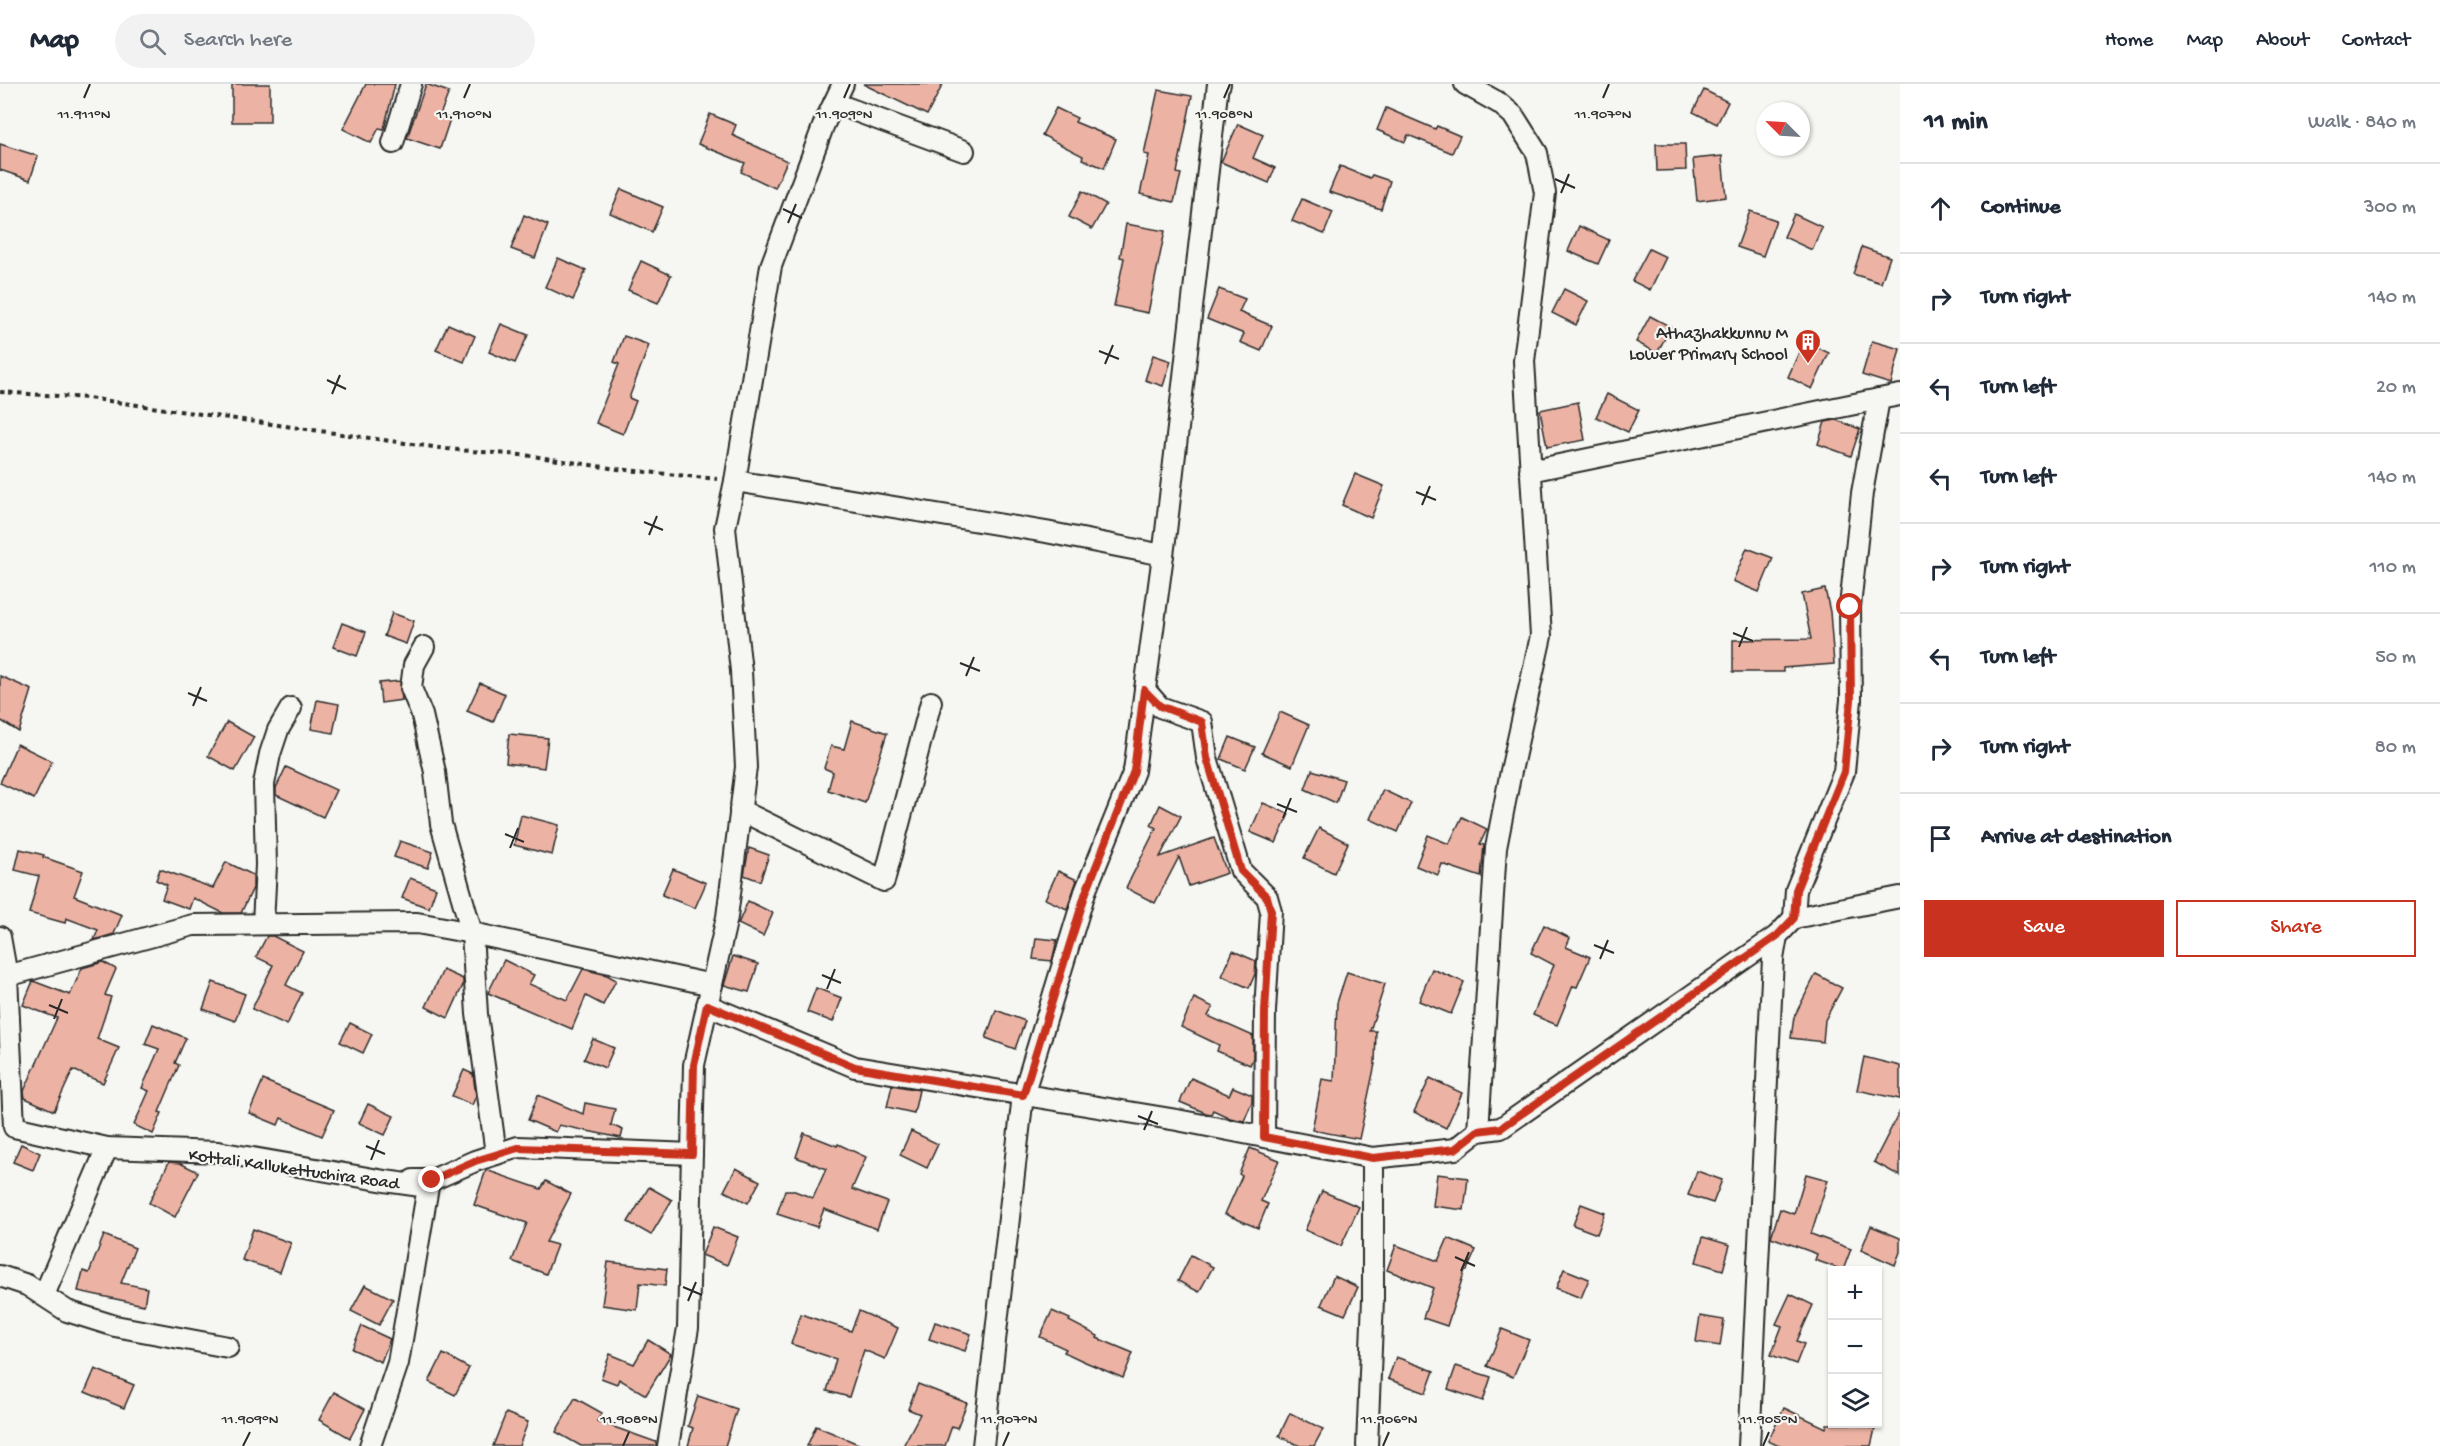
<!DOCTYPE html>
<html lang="en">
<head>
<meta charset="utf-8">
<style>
  body { margin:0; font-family:"Gochi Hand",sans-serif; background:#f2f2f3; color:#1f2937 }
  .controls { position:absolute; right:18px; bottom:18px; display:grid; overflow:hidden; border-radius:0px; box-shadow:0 2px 4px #0004 }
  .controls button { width:54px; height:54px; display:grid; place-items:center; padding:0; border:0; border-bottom:2px solid #e0e1e3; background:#fff; color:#1f2937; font:30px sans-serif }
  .compass { position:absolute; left:1756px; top:18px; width:54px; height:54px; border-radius:50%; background:#fff; box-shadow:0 2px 4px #0004; rotate:294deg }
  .stop { position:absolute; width:18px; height:18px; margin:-14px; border:4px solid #c8321e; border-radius:50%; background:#fff }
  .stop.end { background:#c8321e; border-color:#fff; box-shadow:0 2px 6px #0008 }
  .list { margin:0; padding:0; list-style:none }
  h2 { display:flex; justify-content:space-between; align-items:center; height:78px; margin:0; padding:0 24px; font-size:26px }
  h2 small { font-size:20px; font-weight:400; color:#747a83 }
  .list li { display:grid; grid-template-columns:39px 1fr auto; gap:18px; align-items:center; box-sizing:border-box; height:90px; padding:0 24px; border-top:2px solid #e0e1e3 }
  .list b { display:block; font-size:22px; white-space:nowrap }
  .list em { font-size:20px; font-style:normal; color:#747a83 }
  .actions { display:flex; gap:12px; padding:18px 24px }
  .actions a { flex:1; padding:14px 0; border:2px solid #c8321e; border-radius:0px; text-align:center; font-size:21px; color:#c8321e }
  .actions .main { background:#c8321e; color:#fff }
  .icon { flex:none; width:33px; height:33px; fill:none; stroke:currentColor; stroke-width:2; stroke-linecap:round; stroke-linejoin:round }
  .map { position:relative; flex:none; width:1900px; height:1362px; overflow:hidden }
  header { display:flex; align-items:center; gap:36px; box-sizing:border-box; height:84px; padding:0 30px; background:#fff; border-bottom:2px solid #e0e1e3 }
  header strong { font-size:28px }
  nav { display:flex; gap:33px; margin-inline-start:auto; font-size:21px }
  .search { width:420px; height:54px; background:#f2f2f3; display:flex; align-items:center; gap:15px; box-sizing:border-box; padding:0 21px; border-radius:33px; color:#747a83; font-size:22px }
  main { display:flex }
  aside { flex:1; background:#fff }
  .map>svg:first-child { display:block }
</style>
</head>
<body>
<header>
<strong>Map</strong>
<div class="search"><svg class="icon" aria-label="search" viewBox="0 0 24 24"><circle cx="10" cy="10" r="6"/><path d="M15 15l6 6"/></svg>Search here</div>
<nav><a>Home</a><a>Map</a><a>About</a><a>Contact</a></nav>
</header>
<main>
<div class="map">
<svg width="1900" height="1362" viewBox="0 0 1900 1362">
  <rect width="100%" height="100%" fill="#f6f6f2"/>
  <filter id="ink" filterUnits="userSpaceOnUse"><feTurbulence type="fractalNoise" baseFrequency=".0167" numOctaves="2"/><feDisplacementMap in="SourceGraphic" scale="12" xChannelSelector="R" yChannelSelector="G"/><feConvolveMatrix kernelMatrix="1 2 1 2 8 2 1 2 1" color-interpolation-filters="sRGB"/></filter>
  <g filter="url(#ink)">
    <g fill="#ecb3a4" stroke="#2b2b2b" stroke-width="1.5">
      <rect x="232" y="0" width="38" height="38"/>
      <path d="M366 0H395L384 45 379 44 371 59 343 45Z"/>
      <path d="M426 0 449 8 440 31 450 35 440 65 407 54Z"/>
      <path d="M863 0H943L927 31Z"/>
      <path d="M1158 6 1192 12 1177 89 1181 90 1174 118 1140 110 1149 71 1144 70Z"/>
      <path d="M1704 6 1728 18 1717 40 1693 28Z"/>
      <path d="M1056 24 1077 34 1075 38 1116 55 1104 84 1082 75 1083 72 1042 51Z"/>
      <path d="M1386 24 1435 45 1437 42 1460 52 1452 69 1408 51 1405 58 1377 46Z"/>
      <path d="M710 30 736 41 732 51 787 77 775 104 741 88 745 79 698 60Z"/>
      <path d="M1238 40 1263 51 1253 74 1275 84 1269 99 1221 78Z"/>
      <path d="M0 60 38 72 30 96 0 86Z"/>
      <path d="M1656 60H1685L1686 86 1657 87Z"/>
      <path d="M1722 72 1726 113 1697 117 1693 75Z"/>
      <path d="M1340 82 1370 94 1372 91 1390 97 1381 125 1329 108Z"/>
      <path d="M621 105 663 123 652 148 610 129Z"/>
      <path d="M1082 107 1106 120 1092 145 1069 133Z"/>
      <path d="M1302 115 1333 128 1324 150 1292 137Z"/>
      <path d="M1750 127 1776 136 1763 172 1737 163Z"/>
      <path d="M1794 130 1822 143 1812 166 1784 153Z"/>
      <path d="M524 131 548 141 535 174 511 165Z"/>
      <path d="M1126 140 1165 147 1148 229 1114 222 1124 174 1120 173Z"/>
      <path d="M1579 142 1609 156 1598 180 1568 167Z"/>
      <path d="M1862 163 1890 173 1881 199 1853 190Z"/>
      <path d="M1649 165 1666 173 1650 206 1632 197Z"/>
      <path d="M558 174 586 186 573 216 545 203Z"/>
      <path d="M641 177 671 191 658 219 628 206Z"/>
      <path d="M1219 205 1245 215 1239 228 1272 242 1261 267 1240 258 1244 250 1207 235Z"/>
      <path d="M1564 205 1588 217 1576 241 1552 229Z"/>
      <path d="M1650 232 1671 243 1657 269 1636 258Z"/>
      <path d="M448 240 475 252 464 278 436 266Z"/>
      <path d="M501 240 528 251 515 279 489 268Z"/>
      <path d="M624 252 649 261 629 314 636 317 623 350 596 339 619 280 614 278Z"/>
      <path d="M1804 257 1829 269 1812 305 1788 293Z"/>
      <path d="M1872 257 1900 265 1891 300 1862 291Z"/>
      <path d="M1153 271 1171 277 1163 302 1145 296Z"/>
      <path d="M1607 310 1639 326 1628 348 1596 333Z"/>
      <path d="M1578 318 1585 356 1547 363 1540 326Z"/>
      <path d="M1836 336 1860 345 1851 372 1818 360 1825 338Z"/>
      <path d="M1355 390 1384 402 1371 434 1342 421Z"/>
      <path d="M1747 464 1773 474 1759 508 1733 497Z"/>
      <path d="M1825 505 1830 528 1834 580 1783 584V588H1733V556L1811 555 1802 510Z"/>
      <path d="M392 529 414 537 406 560 384 552Z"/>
      <path d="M342 539 366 548 357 572 333 563Z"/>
      <path d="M0 592 32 606 19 648 0 636Z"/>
      <path d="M400 597 402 616 381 619 379 599Z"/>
      <path d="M480 599 505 610 493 638 467 627Z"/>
      <path d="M317 616 339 620 333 649 311 645Z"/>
      <path d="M1280 628 1309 641 1292 682 1262 669Z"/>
      <path d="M852 637 887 649 865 719 828 706 833 688 824 684 831 662 844 665Z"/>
      <path d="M227 638 254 653 235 687 208 672Z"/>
      <path d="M509 650 548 654 544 684 506 679Z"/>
      <path d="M1230 653 1255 663 1245 685 1221 675Z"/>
      <path d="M17 660 52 677 34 715 0 699Z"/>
      <path d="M286 683 336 706 323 733 276 711V704Z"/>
      <path d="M1312 686 1344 696 1336 719 1305 705Z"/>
      <path d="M1383 706 1411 719 1398 748 1370 735Z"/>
      <path d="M1263 719 1289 730 1276 759 1250 748Z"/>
      <path d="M1160 721 1181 732 1160 773 1214 754 1227 789 1189 802 1179 773 1155 819 1126 804 1156 744 1151 741Z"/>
      <path d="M521 731 559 741 552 771 514 761Z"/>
      <path d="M1462 733 1487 745 1480 760 1484 761 1481 793 1442 780 1438 791 1416 782 1428 751 1449 760Z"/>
      <path d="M1319 744 1348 759 1334 789 1304 774Z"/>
      <path d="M400 757 433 768 428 784 394 773Z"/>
      <path d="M749 764 769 771 760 797 744 791Z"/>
      <path d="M20 765 44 771 43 773 83 787 74 812 122 831 114 850 94 856 98 846 66 834 65 839 29 829 39 792 15 786Z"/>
      <path d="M226 778 253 791V804L241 829H223L193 814 189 825 162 815 167 801 156 796 160 785 213 804Z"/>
      <path d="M673 785 706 799 695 824 662 811Z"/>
      <path d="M1058 787 1077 796 1067 825 1045 815Z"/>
      <path d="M410 794 436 804 429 824 402 814Z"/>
      <path d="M748 817 773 829 763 852 738 840Z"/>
      <path d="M1544 841 1570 854 1566 863 1590 873 1577 903 1573 902 1557 941 1533 931 1554 881 1531 869Z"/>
      <path d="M267 852H273L303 867 286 901 302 909 287 941 252 925 273 881 256 873Z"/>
      <path d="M1036 854 1057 856 1052 877 1033 875Z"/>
      <path d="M1233 867 1256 877 1255 890 1249 904 1222 892Z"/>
      <path d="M733 872 758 880 749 908 724 901Z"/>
      <path d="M504 876 534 891 529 900 567 916 583 885 607 891 616 896 603 921 586 912 572 945 488 909Z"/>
      <path d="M103 878 116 885 105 911 111 913 97 955 119 964 103 999 73 986 54 1027 25 1014 24 1007 57 934 23 921 33 897 70 911 82 884Z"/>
      <path d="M1432 885 1464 898 1451 930 1419 917Z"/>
      <path d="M443 886 463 895V901L448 934 426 923Z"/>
      <path d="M1347 888 1385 900 1370 947H1376L1375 980 1359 1055 1312 1046 1322 995 1334 997 1337 919Z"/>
      <path d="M1816 890 1842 904 1825 936 1823 958 1791 954 1794 933Z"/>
      <path d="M213 898 245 910 235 937 203 925Z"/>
      <path d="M816 904 842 914 833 938 807 928Z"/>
      <path d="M1194 914 1213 923 1208 932 1253 952V974L1250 981 1217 967 1219 961 1181 943Z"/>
      <path d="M996 926 1025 937 1015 965 986 954Z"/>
      <path d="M350 939 372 950 363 969 340 958Z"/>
      <path d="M153 940 186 954 175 979 179 981 159 1028 162 1029 153 1050 134 1041 149 1007 142 1004 159 965 145 960Z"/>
      <path d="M593 955 614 964 605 984 584 975Z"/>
      <path d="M1864 973 1900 982V1015L1857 1006Z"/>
      <path d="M464 986 473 990 476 1012 472 1021 452 1012Z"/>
      <path d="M1191 994 1229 1011 1233 1003 1252 1011V1018L1244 1037 1230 1034 1213 1026 1211 1030 1206 1029 1180 1018Z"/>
      <path d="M1430 994 1462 1009 1446 1044 1414 1028Z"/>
      <path d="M263 996 334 1026 322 1052 281 1034 278 1041 249 1029Z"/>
      <path d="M892 1001 919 1006 914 1029 887 1023Z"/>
      <path d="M538 1011 583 1030 585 1019 615 1025 611 1041 623 1046 621 1054 559 1041 556 1048 528 1036Z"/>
      <path d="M368 1020 394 1032 385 1051 359 1039Z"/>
      <path d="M1900 1027V1092L1874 1078Z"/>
      <path d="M911 1047 938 1060 927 1084 900 1071Z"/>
      <path d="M804 1049 837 1062 838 1060 866 1073 852 1105 887 1118 877 1145 824 1125 817 1143 777 1130 785 1106H792L813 1114 826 1085 796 1073Z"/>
      <path d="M21 1060 40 1069 33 1086 13 1078Z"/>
      <path d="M1250 1064 1279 1076 1261 1117 1268 1120 1258 1144 1225 1130 1242 1092 1239 1090Z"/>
      <path d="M169 1078 180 1079 198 1088 175 1133 149 1119Z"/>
      <path d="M736 1084 760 1097 748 1119 724 1107Z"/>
      <path d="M486 1086 541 1105 546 1097 571 1110 546 1158 557 1161 546 1190 512 1177 527 1139 474 1121Z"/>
      <path d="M1697 1087 1722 1096 1713 1119 1688 1111Z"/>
      <path d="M1437 1090 1468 1094 1464 1126 1433 1122Z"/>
      <path d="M1806 1090 1828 1096 1811 1150 1851 1165 1843 1186 1815 1176 1817 1170 1771 1153 1780 1125 1794 1130Z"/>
      <path d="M649 1103 672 1116 651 1151 628 1138Z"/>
      <path d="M1322 1107 1359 1123 1341 1162 1305 1146Z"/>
      <path d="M1581 1120 1605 1129 1597 1150 1573 1141Z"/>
      <path d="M1871 1142 1900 1154V1168L1895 1181 1861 1166Z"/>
      <path d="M713 1143 738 1153 727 1181 702 1171Z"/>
      <path d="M253 1145 291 1159 280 1188 242 1176Z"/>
      <path d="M104 1151 135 1164 121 1199 147 1204 144 1221 78 1207 83 1187 89 1189Z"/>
      <path d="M1703 1153 1730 1161 1723 1186 1696 1178Z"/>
      <path d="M1448 1154 1476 1166 1467 1186H1465L1447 1242 1423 1234 1433 1204 1387 1186 1396 1161 1438 1177Z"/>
      <path d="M1191 1171 1213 1183 1199 1208 1178 1197Z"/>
      <path d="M608 1178 667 1185 665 1202 640 1199 637 1226 602 1221Z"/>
      <path d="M1564 1185 1589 1195 1581 1214 1556 1204Z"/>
      <path d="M1334 1192 1358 1203 1345 1231 1321 1221Z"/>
      <path d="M365 1201 393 1215 379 1241 351 1227Z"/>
      <path d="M1790 1210 1813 1221 1797 1257 1804 1260 1796 1280 1771 1271 1782 1242 1776 1240Z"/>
      <path d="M859 1227 898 1244 885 1275 864 1266 849 1313 827 1307 836 1275 791 1260 801 1230 851 1247Z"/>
      <path d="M1052 1227 1070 1235 1069 1237 1098 1252 1097 1254 1133 1269 1123 1294 1083 1277 1064 1268 1066 1265 1040 1253Z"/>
      <path d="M1700 1232 1724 1236 1720 1262 1696 1258Z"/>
      <path d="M935 1238 971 1250 965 1267 929 1255Z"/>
      <path d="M362 1242 390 1255 381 1278 352 1265Z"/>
      <path d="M1502 1245 1529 1256 1513 1293 1487 1282Z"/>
      <path d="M648 1256 671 1270 646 1311 619 1295 617 1300 601 1294 610 1270 634 1280Z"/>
      <path d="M443 1270 469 1284 455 1311 429 1298Z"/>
      <path d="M1396 1273 1434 1287 1426 1309 1388 1295Z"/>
      <path d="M1456 1282 1491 1293 1483 1317 1448 1305Z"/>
      <path d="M95 1285 134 1301 124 1324 85 1308Z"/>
      <path d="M918 1300 967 1319 957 1344 952 1342 945 1362H903L920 1330 908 1325Z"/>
      <path d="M334 1308 365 1325 350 1354 319 1336Z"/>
      <path d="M698 1312 737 1325 725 1362H688L693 1344 688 1342Z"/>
      <path d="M575 1314 602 1329 597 1337 656 1358V1362H581L556 1348Z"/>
      <path d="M1784 1324 1826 1344 1827 1340H1854L1875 1345 1871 1362H1779L1768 1357Z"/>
      <path d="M506 1329 528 1338 519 1362H493Z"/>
      <path d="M1290 1329 1323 1345 1314 1362H1300L1279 1352Z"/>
      <path d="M816 1342 863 1362H807Z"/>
    </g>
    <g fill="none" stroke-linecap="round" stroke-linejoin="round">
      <defs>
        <g id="minor">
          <path d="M834 19 964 67"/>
          <path d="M393 59 411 0"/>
          <path d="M1530 387 1879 315"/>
          <path d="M735 397 1046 448 1163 471"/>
          <path d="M424 563 414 581 411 604 422 631 435 688 441 740 472 849 477 930 496 1070"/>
          <path d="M1145 606 1160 623 1202 638 1207 674 1241 787 1267 813 1271 827 1265 927 1264 1053"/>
          <path d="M740 726 884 797 931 618"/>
          <path d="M1794 834 1796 806 1844 688 1851 616 1850 523 1862 409 1879 315 1900 311"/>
          <path d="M263 840 266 781 264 700 270 670 278 646 291 624"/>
          <path d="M0 853 7 892 14 1043 107 1064 218 1068 385 1097 428 1103 398 1279 370 1362"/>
          <path d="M7 892 193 841 417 839 472 849 712 901"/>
          <path d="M707 921 855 983 1177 1036 1373 1074"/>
          <path d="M1478 1047 1501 1044 1777 852"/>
          <path d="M413 1096H432L475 1077 518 1063 692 1070"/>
          <path d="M0 1192 27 1201 67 1227 115 1242 228 1263"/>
          <path d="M44 1211 107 1064"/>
          <path d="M668 1362 688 1244 694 981 727 833 746 683 741 587 725 444 735 397 771 182 824 40 843 0"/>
          <path d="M983 1362 1023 1011 1085 808 1134 687 1165 456 1218 0H1220"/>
          <path d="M1367 1362 1373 1215V1074L1455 1065 1478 1047 1496 764 1511 687 1541 552 1524 277 1545 109 1537 69 1513 31 1499 19 1465 0"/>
          <path d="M1749 1362 1773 875 1777 852 1794 834 1900 813"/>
        </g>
      </defs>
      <use href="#minor" stroke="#2b2b2b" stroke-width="24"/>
      <path stroke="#2b2b2b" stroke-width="4" stroke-dasharray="4.5 4.5" stroke-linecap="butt" d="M0 308 88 314 447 365 532 372 617 385 717 395"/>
      <use href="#minor" stroke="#f6f6f2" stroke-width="20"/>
    </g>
  </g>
  <g fill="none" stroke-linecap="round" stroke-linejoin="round" filter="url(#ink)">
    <path stroke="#c8321e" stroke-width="8" d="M432 1096 475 1077 518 1064 692 1070 694 981 707 921 855 983 1023 1011 1086 808 1134 687 1144 606 1160 622 1202 638 1207 674 1241 787 1267 813 1271 827 1265 927 1264 1053 1373 1074 1455 1065 1478 1047 1501 1044 1777 852 1794 834 1796 806 1844 688 1851 616 1850 523"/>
  </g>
  <path fill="none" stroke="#2b2b2b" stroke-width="2" d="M84 14 90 0M464 14 470 0M844 14 850 0M1224 14 1230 0M1603 14 1609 0M1555 95 1575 104M1561 109 1569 90M783 125 802 134M788 139 796 120M1099 267 1119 275M1105 280 1113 261M327 296 346 305M332 310 340 291M1416 408 1436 416M1422 421 1430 402M644 438 663 446M649 451 657 432M1733 549 1753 557M1739 563 1747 543M960 579 980 587M966 592 974 573M188 609 207 617M193 622 201 603M1277 720 1297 728M1283 734 1291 714M505 750 524 758M510 764 518 744M1594 861 1614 869M1600 875 1608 856M822 891 841 899M827 905 835 885M49 921 68 929M54 935 62 915M1138 1032 1158 1040M1144 1046 1152 1027M366 1062 385 1070M371 1076 379 1056M1455 1173 1475 1182M1461 1187 1469 1168M683 1203 702 1211M688 1217 696 1198M243 1362 250 1348M623 1362 629 1348M1003 1362 1009 1348M1383 1362 1389 1348M1763 1362 1769 1348"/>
  <defs>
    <symbol id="building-pin" viewBox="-11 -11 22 30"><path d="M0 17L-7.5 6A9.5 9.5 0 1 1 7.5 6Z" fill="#c8321e" stroke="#f6f6f2"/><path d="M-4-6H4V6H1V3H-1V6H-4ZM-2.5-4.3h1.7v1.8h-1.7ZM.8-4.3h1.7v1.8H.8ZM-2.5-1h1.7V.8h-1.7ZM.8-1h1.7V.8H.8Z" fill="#fff"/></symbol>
  </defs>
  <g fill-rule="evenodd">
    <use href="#building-pin" x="1793" y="243" width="30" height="40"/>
  </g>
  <g text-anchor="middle" stroke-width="4.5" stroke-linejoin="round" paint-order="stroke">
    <g font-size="18" fill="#2b2b2b" stroke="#f6f6f2" text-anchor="end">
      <text x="1788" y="254">Athazhakkunnu M<tspan x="1788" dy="21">Lower Primary School</tspan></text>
    </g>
    <g font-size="18" fill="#2b2b2b" stroke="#f6f6f2">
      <text transform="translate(294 1084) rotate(8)" y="6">Kottali Kallukettuchira Road</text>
    </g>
  </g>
  <g font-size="15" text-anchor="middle" fill="#2b2b2b" stroke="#f6f6f2" stroke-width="4.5" stroke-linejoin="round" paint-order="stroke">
    <text x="84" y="34">11.911°N</text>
    <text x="464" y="34">11.910°N</text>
    <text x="844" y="34">11.909°N</text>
    <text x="1224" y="34">11.908°N</text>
    <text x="1603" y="34">11.907°N</text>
    <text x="250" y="1339">11.909°N</text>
    <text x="629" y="1339">11.908°N</text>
    <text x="1009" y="1339">11.907°N</text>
    <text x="1389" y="1339">11.906°N</text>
    <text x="1769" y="1339">11.905°N</text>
  </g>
</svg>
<div class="controls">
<button>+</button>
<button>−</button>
<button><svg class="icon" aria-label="layers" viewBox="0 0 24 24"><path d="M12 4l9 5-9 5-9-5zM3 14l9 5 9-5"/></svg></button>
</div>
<svg class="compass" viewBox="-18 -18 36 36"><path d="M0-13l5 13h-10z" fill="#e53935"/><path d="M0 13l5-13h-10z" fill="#747a83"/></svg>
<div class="stop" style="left:1850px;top:523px"></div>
<div class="stop end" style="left:432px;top:1096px"></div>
</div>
<aside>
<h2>11 min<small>Walk · 840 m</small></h2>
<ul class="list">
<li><svg class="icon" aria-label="ahead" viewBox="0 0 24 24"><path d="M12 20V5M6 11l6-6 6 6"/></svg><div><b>Continue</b></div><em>300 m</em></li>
<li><svg class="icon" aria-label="right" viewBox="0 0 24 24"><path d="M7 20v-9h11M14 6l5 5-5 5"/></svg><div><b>Turn right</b></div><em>140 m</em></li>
<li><svg class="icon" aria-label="left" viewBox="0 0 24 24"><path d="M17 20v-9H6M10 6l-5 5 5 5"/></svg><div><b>Turn left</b></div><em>20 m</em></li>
<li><svg class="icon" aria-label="left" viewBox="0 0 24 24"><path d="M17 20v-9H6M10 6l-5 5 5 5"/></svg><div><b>Turn left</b></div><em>140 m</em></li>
<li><svg class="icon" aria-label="right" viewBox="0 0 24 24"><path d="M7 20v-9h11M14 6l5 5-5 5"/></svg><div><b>Turn right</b></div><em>110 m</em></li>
<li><svg class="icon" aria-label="left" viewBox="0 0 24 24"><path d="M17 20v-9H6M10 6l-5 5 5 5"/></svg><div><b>Turn left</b></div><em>50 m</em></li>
<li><svg class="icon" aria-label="right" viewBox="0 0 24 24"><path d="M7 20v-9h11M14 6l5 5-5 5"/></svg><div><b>Turn right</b></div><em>80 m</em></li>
<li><svg class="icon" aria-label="arrive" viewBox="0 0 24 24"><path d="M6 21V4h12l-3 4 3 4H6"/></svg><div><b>Arrive at destination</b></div></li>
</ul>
<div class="actions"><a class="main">Save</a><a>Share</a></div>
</aside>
</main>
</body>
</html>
